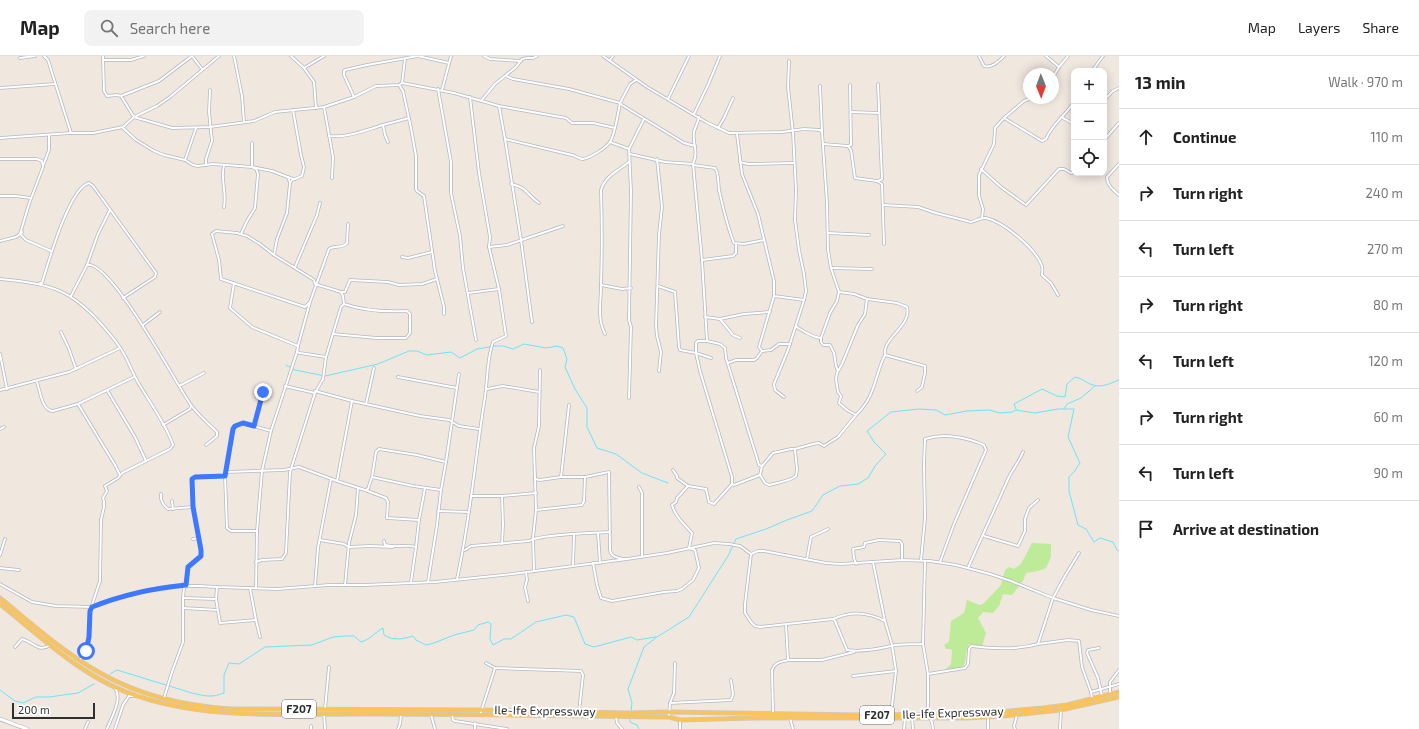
<!DOCTYPE html>
<html lang="en">
<head>
<meta charset="utf-8">
<style>
  body { margin:0; font-family:"Exo 2",sans-serif; background:#f2f2f2; color:#222 }
  .controls { position:absolute; right:12px; top:12px; display:grid; overflow:hidden; border-radius:8px; box-shadow:0 2px 10px #0003 }
  .controls button { width:36px; height:36px; display:grid; place-items:center; padding:0; border:0; border-bottom:1px solid #e0e0e0; background:#fff; color:#222; font:20px sans-serif }
  .compass { position:absolute; left:1023px; top:12px; width:36px; height:36px; border-radius:50%; background:#fff; box-shadow:0 2px 10px #0003; rotate:179deg }
  .scale { position:absolute; left:12px; bottom:10px; width:83px; box-sizing:border-box; padding-left:4px; border:2px solid #2e2e2e; border-top:0; font-size:11px; line-height:14px; white-space:nowrap; color:#2e2e2e; -webkit-text-stroke:3px #fff; paint-order:stroke }
  .stop { position:absolute; width:12px; height:12px; margin:-9px; border:3px solid #3d78ff; border-radius:50%; background:#fff }
  .stop.end { background:#3d78ff; border-color:#fff; box-shadow:0 1px 4px #0008 }
  .list { margin:0; padding:0; list-style:none }
  h2 { display:flex; justify-content:space-between; align-items:center; height:52px; margin:0; padding:0 16px; font-size:17px }
  h2 small { font-size:13px; font-weight:400; color:#767676 }
  .list li { display:grid; grid-template-columns:26px 1fr auto; gap:12px; align-items:center; box-sizing:border-box; height:56px; padding:0 16px; border-top:1px solid #e0e0e0 }
  .list b { display:block; font-size:15px; white-space:nowrap }
  .list em { font-size:13px; font-style:normal; color:#767676 }
  .icon { flex:none; width:22px; height:22px; fill:none; stroke:currentColor; stroke-width:2; stroke-linecap:round; stroke-linejoin:round }
  .map { position:relative; flex:none; width:1119px; height:673px; overflow:hidden }
  header { display:flex; align-items:center; gap:24px; box-sizing:border-box; height:56px; padding:0 20px; background:#fff; border-bottom:1px solid #e0e0e0 }
  header strong { font-size:19px }
  nav { display:flex; gap:22px; margin-inline-start:auto; font-size:14px }
  .search { width:280px; height:36px; background:#f2f2f2; display:flex; align-items:center; gap:10px; box-sizing:border-box; padding:0 14px; border-radius:8px; color:#767676; font-size:15px }
  main { display:flex }
  aside { flex:1; background:#fff }
  .map>svg:first-child { display:block }
</style>
</head>
<body>
<header>
<strong>Map</strong>
<div class="search"><svg class="icon" aria-label="search" viewBox="0 0 24 24"><circle cx="10" cy="10" r="6"/><path d="M15 15l6 6"/></svg>Search here</div>
<nav><a>Map</a><a>Layers</a><a>Share</a></nav>
</header>
<main>
<div class="map">
<svg width="1119" height="673" viewBox="0 0 1119 673">
  <rect width="100%" height="100%" fill="#f0e7df"/>
  <path fill="#beeb97" d="M1032 487 1051 488V501L1046 512 1038 515 1026 517 1023 525 1012 539 1003 538 999 550 993 557 983 556 978 562 986 577 982 590 969 588C965 596 967 604 963 611L952 613H946L951 608 952 595 951 593H946L944 589 949 586 951 565 964 557 967 544 979 549 983 548 1001 529 1005 514 1009 511 1014 513 1021 508Z"/>
  <g fill="none" stroke-linecap="round" stroke-linejoin="round">
    <g stroke="#6ae5fb" stroke-width="1">
      <path d="M286 309 295 314 325 320 378 308 409 295H417L427 299 451 296 460 302 477 293 495 290H503L513 293 524 288 546 292 557 290 563 292 567 303 565 311 575 333 587 352V371L597 392 616 398 642 417 668 427"/>
      <path d="M1016 353 1014 348 1042 333 1057 340 1065 341 1067 328 1075 321C1084 323 1086 327 1093 329 1102 332 1111 327 1119 324"/>
      <path d="M1064 353 1067 348 1081 342 1095 330"/>
      <path d="M110 618 117 614 192 637C205 640 211 642 224 637V619L229 607 239 608 265 591 312 589 333 581 345 580H354L361 586C371 583 374 577 383 572L384 579C393 585 404 583 413 580L416 584 426 589 434 587 454 579 474 574 478 569 488 566 491 568 490 583 493 589 504 583H511L536 566 566 559 574 561 585 588 594 591 631 581 637 584 656 581"/>
      <path d="M0 634 15 645 23 647 36 641H49L78 637 94 628"/>
      <path d="M631 655 632 647 628 633 644 591 657 581 689 561 728 500 736 483 766 473 787 464 812 455 823 439 840 430 858 428 868 422 875 410 886 398 874 386 867 375 891 356 919 353 936 354 945 359 967 355 989 354 1000 357 1012 356 1016 354 1035 357 1058 353H1074L1068 381 1080 407 1074 416 1069 421V435L1078 469 1086 473 1094 486 1100 482 1113 486 1117 494 1119 495"/>
      <path d="M630 662V666L637 669 639 673"/>
    </g>
    <defs>
      <g id="street">
        <path d="M44 0 48 4 71 77H93L123 71 134 61 157 50 170 41 219 0"/>
        <path d="M103 0 104 35 107 40 117 39 121 40 159 25 192 0 202 13"/>
        <path d="M234 0 242 40 244 66"/>
        <path d="M291 0 304 12 314 26 316 52"/>
        <path d="M484 0 490 3 521 5"/>
        <path d="M603 0 647 31 706 66 729 77 782 76 804 73 820 74 822 76 827 147 828 194 831 212 839 236 837 245 830 257 821 282V286L823 289H830L834 297 836 310 838 315"/>
        <path d="M979 0 984 10C992 12 998 6 1004 0"/>
        <path d="M1046 0 1059 11"/>
        <path d="M20 2 35 0"/>
        <path d="M104 4H131L144 0"/>
        <path d="M610 4 613 0"/>
        <path d="M789 5 788 31 793 77 796 134 795 164 799 194 804 218 806 235 804 244"/>
        <path d="M304 12 324 0"/>
        <path d="M1092 15 1103 0"/>
        <path d="M506 20 513 23 569 33 620 47C618 57 615 78 610 86 606 92 590 102 583 103 580 103 575 100 572 99L505 83 521 184 532 266"/>
        <path d="M1053 21 1059 11 1068 0"/>
        <path d="M636 24 630 28 620 47 622 49 684 87 695 90"/>
        <path d="M402 27 405 3"/>
        <path d="M399 29 403 35 411 72 416 100V133L417 135 424 140 435 215 444 251V258"/>
        <path d="M820 30 822 75"/>
        <path d="M0 32 55 28"/>
        <path d="M438 33 451 106V137L460 180 463 212 476 284"/>
        <path d="M442 34 451 0"/>
        <path d="M121 40 134 61 172 72 210 71 254 65 275 56 324 51 354 41 376 30 399 29 402 27 454 37 499 50 566 62 572 67H593L615 72"/>
        <path d="M354 41 344 19V15L345 14 367 9 418 0 449 7"/>
        <path d="M470 41 479 117 490 181 489 191 507 189 563 170"/>
        <path d="M668 43 689 0"/>
        <path d="M1104 44 1113 35 1119 32"/>
        <path d="M481 45 495 28 516 11 522 3 527 2H533L537 0"/>
        <path d="M499 50 505 83"/>
        <path d="M324 51 333 101 332 122"/>
        <path d="M851 56 879 57"/>
        <path d="M694 58 708 29 720 0"/>
        <path d="M699 61C698 67 695 71 694 76 692 89 699 94 693 108L702 204 707 285 720 288 725 292 726 302 759 409 762 410 773 397 791 393H795L813 388 819 387 824 390 838 381 856 359 847 354 839 347 841 340 838 336 836 323 837 317 842 308 858 269 865 258 867 243 854 238 839 236"/>
        <path d="M1061 61 1074 68"/>
        <path d="M1004 62 1042 85 1046 83C1052 68 1066 59 1074 46"/>
        <path d="M383 69 409 62"/>
        <path d="M123 72 136 84 154 95 164 99 185 104 193 109 198 110 213 108 252 111 272 115 290 122 295 123"/>
        <path d="M718 72 724 62 733 42"/>
        <path d="M737 78 742 118 758 158 774 225V240L759 291 762 295 771 294 779 288H790"/>
        <path d="M329 80C347 82 366 74 383 69L385 79 388 86"/>
        <path d="M0 82 71 77"/>
        <path d="M1104 84 1119 67"/>
        <path d="M610 86 629 93"/>
        <path d="M823 88 848 90 851 89 850 29"/>
        <path d="M848 90 851 94 855 122 877 125 882 128 884 188"/>
        <path d="M630 98 665 106 693 108"/>
        <path d="M0 103H37L42 105 43 111 29 148 20 178 16 181 0 185"/>
        <path d="M657 103 662 151 659 178 656 270 657 280 661 296 659 315"/>
        <path d="M185 104 196 72"/>
        <path d="M740 106 748 108 794 107"/>
        <path d="M1119 108 1107 121C1107 129 1113 134 1119 139"/>
        <path d="M206 109V103L212 85 209 56 210 34"/>
        <path d="M693 109 715 112C719 117 718 127 719 134 723 151 727 170 734 187L744 188 764 184"/>
        <path d="M43 110 49 94V79"/>
        <path d="M981 113 1001 131 1026 149 1059 113H1064L1071 117 1074 116"/>
        <path d="M878 125 882 123 878 28"/>
        <path d="M290 127 292 124 302 120 304 111 301 99 293 54"/>
        <path d="M511 128C527 131 527 139 539 147"/>
        <path d="M0 140H16L30 142"/>
        <path d="M883 149 918 151 936 157 971 166C976 165 981 161 986 162 1004 166 1036 193 1042 210 1043 213 1042 216 1042 219L1051 227 1058 239"/>
        <path d="M224 151C227 137 220 121 224 110"/>
        <path d="M982 162 983 153 979 140V119L994 88 995 72 1004 62 1024 45 1032 42"/>
        <path d="M22 176 21 179 26 184 51 195"/>
        <path d="M828 177 869 179"/>
        <path d="M241 178 247 165 255 152 258 118 256 113 252 111V87"/>
        <path d="M274 199 277 183 287 157 290 127 288 121"/>
        <path d="M402 201 408 202 432 196"/>
        <path d="M702 204 733 200 736 197V188"/>
        <path d="M87 209C111 204 176 328 191 349 198 359 208 367 217 376V380L206 389"/>
        <path d="M295 211 317 159 320 147"/>
        <path d="M831 212 872 213"/>
        <path d="M0 223C48 228 69 231 102 269 109 277 118 287 124 298 129 307 133 318 139 328 149 345 167 370 173 389L170 393 122 417 118 422 105 430 107 435 103 442 104 445V451L101 464 100 525 90 555 89 581 86 595 84 601 79 604"/>
        <path d="M40 227H42C48 208 69 132 89 127L93 130 156 217 155 221 123 242"/>
        <path d="M234 227 230 252 252 271 298 290"/>
        <path d="M601 229 622 233 631 232"/>
        <path d="M658 230 675 236 679 291 680 294 696 297 711 302"/>
        <path d="M468 237 499 233"/>
        <path d="M71 240 87 209 98 178 110 154"/>
        <path d="M774 240 804 244 788 294 774 328 775 334 784 341"/>
        <path d="M867 243 897 247 907 251C912 270 882 282 885 299L925 310V317L922 331 917 335"/>
        <path d="M309 247 305 251 221 223 219 204 212 178 216 175 237 177 247 180 260 188 274 199 311 222 314 224 315 228 341 236H345L350 224 388 226 399 229 422 228 437 223"/>
        <path d="M705 261 720 263 744 258 770 256"/>
        <path d="M720 263 733 279 740 282"/>
        <path d="M143 269 160 256"/>
        <path d="M796 270C800 274 815 282 821 282"/>
        <path d="M61 276 69 293 76 313"/>
        <path d="M333 278 377 282H406L410 277V258L407 255C385 256 364 255 344 248L343 240 341 236"/>
        <path d="M605 278C597 263 601 246 601 229 602 198 602 165 601 134 605 120 619 114 629 106"/>
        <path d="M0 298 7 333"/>
        <path d="M326 301 341 251 344 248"/>
        <path d="M728 307 736 304H754L757 302 762 295"/>
        <path d="M398 321 457 332"/>
        <path d="M37 326C40 335 42 355 53 355L78 348 134 321"/>
        <path d="M179 330 204 317"/>
        <path d="M285 330 315 337"/>
        <path d="M487 333 503 330 539 336"/>
        <path d="M0 334 69 316 120 292"/>
        <path d="M107 334 135 381 146 405"/>
        <path d="M315 335 352 345"/>
        <path d="M629 342 631 271 629 264 631 135 629 93 644 63"/>
        <path d="M78 348 115 409 120 419"/>
        <path d="M366 348 374 312"/>
        <path d="M856 359C863 352 869 344 872 335 877 323 879 310 885 299"/>
        <path d="M163 369 190 353 191 350"/>
        <path d="M254 370 263 336"/>
        <path d="M0 373 4 371"/>
        <path d="M762 410 760 419 765 427 769 429C777 427 790 425 796 420L797 413 795 394"/>
        <path d="M673 414 677 420V422L688 430"/>
        <path d="M226 416 284 414 299 411 337 425 365 434 386 442 388 446 387 462 419 464"/>
        <path d="M226 416 233 373 235 370 243 367 271 375"/>
        <path d="M225 420 227 472 231 475H257"/>
        <path d="M372 421 413 430 441 434"/>
        <path d="M561 421 569 349"/>
        <path d="M535 423 540 424 561 421H585L609 416 610 494C611 501 618 502 624 503"/>
        <path d="M337 425 352 345 420 360 449 364 459 370 479 373"/>
        <path d="M732 428 734 429 760 419"/>
        <path d="M639 431 642 437V500"/>
        <path d="M367 433H368L372 421 376 396 379 393 417 399 446 406"/>
        <path d="M161 438C160 444 163 449 168 453L193 451"/>
        <path d="M471 440H502L536 437"/>
        <path d="M502 440 503 468 502 488"/>
        <path d="M172 445 173 453"/>
        <path d="M536 454 582 449 584 445 585 421"/>
        <path d="M438 455 469 456"/>
        <path d="M598 477 600 507"/>
        <path d="M984 480 1018 490 1025 475V463L1029 452 1038 444"/>
        <path d="M193 483 199 482"/>
        <path d="M320 484 344 488 349 491 370 490 393 491"/>
        <path d="M384 485 385 489C395 492 406 488 416 491L411 526"/>
        <path d="M416 491 419 464 425 432"/>
        <path d="M465 494 471 490 529 485C540 478 594 477 610 476"/>
        <path d="M751 498 745 548V557L751 566 755 570 760 571 833 563 835 565 847 594C861 596 878 593 891 590 901 587 913 589 923 588"/>
        <path d="M0 499 5 483"/>
        <path d="M807 503 811 481 828 473"/>
        <path d="M921 504 925 462 924 407 925 383C944 377 966 381 984 389L986 394 954 468 940 506"/>
        <path d="M925 505 923 588 928 618V659L932 666 933 673"/>
        <path d="M256 506 262 504 282 503 286 497 290 416 315 337 323 323 326 301 300 297 297 296 298 290 310 246 329 193C335 189 342 193 347 187L348 168"/>
        <path d="M873 506 885 565 892 589 896 615 891 658"/>
        <path d="M593 507 597 529 601 542 612 545 664 536 677 535 682 533 693 524 699 512 695 494 689 492 692 477C684 468 675 460 672 449L676 446 677 442 688 430 706 433 709 446 714 448 732 428V421L700 315 696 297V287L698 285H707"/>
        <path d="M856 508 854 502 853 493 864 491 865 487 879 484 900 485 902 488V504"/>
        <path d="M573 510 574 479"/>
        <path d="M0 512 19 514"/>
        <path d="M968 512C981 482 995 453 1008 423 1012 414 1019 406 1023 396"/>
        <path d="M534 515 533 482 536 454 534 392 539 370 540 314"/>
        <path d="M526 516 527 524 525 531 528 545"/>
        <path d="M457 523C470 465 475 405 484 347 488 327 486 305 493 286L506 280 499 233 489 191"/>
        <path d="M428 526 437 469 441 434 446 406 459 318"/>
        <path d="M0 528 32 546 56 550 92 551 114 543 144 535 172 530H200L217 531 277 533 329 529H364L435 526 512 518 627 503 667 497 714 487 729 488 740 490 751 498 758 495H764L826 507 841 508 902 504 930 505 956 509 990 518 1011 525 1053 542 1091 554 1119 560"/>
        <path d="M345 529 349 487 356 459 358 432"/>
        <path d="M315 530 318 492 331 423"/>
        <path d="M217 531 216 543 220 567 256 564"/>
        <path d="M250 532 256 564 260 581"/>
        <path d="M256 532 257 475 262 415 271 375 297 296"/>
        <path d="M183 542 216 543"/>
        <path d="M183 552 218 554"/>
        <path d="M833 563C852 555 867 556 885 565"/>
        <path d="M1038 588 1068 584 1079 585 1082 611 1091 636 1092 643"/>
        <path d="M15 591 22 583C33 586 39 597 50 589"/>
        <path d="M1099 592 1088 594 1087 597 1098 622 1102 640"/>
        <path d="M788 604H822L854 596"/>
        <path d="M486 607 495 612 581 615 583 619 579 656"/>
        <path d="M928 618 965 612 968 608 969 593 971 590C993 593 1017 594 1038 588L1053 542 1065 520 1079 497"/>
        <path d="M853 620 896 615"/>
        <path d="M1091 636 1119 628"/>
        <path d="M1110 638V626L1119 614"/>
        <path d="M164 642 172 616 183 586V542L184 532 186 529 187 524 188 511 201 500V494L193 451 192 423 195 421 225 420"/>
        <path d="M670 647 731 644 733 638 731 624"/>
        <path d="M325 653 329 611"/>
        <path d="M773 657 772 614C775 606 781 606 788 604L786 569"/>
        <path d="M324 658 325 673"/>
        <path d="M452 658 453 664 455 665 507 673"/>
        <path d="M431 659 435 673"/>
        <path d="M480 659 495 612"/>
        <path d="M616 661 617 667 622 673"/>
        <path d="M669 661 670 647 674 637 675 607"/>
        <path d="M988 661V673"/>
        <path d="M790 662 793 673"/>
        <path d="M912 662 913 673"/>
        <path d="M680 664V673"/>
        <path d="M85 673 88 666"/>
        <path d="M107 673C111 662 123 643 115 632"/>
        <path d="M115 673 123 649 129 640H135"/>
        <path d="M311 673V670"/>
        <path d="M398 673 400 668 401 659"/>
        <path d="M475 673V667"/>
        <path d="M904 673 905 662"/>
        <path d="M1015 673 1014 670 1017 659"/>
        <path d="M1060 673 1061 654"/>
      </g>
      <path id="secondary" d="M0 663 27 673"/>
      <g id="primary">
        <path d="M0 542C32 568 65 598 102 618 141 640 186 650 230 653L480 654 629 657 669 656 859 659 975 658 1043 652 1067 649 1119 636"/>
        <path d="M0 548C40 580 78 617 126 636 204 666 289 657 370 658 470 658 569 660 669 661L680 664 755 662H967L1003 660 1061 654 1119 641"/>
      </g>
    </defs>
    <use href="#street" stroke="#b3b8c2" stroke-width="3.5"/>
    <use href="#secondary" stroke="#b3b8c2" stroke-width="4.5"/>
    <use href="#primary" stroke="#c9c9c9" stroke-width="5"/>
    <use href="#street" stroke="#fff" stroke-width="2"/>
    <use href="#secondary" stroke="#fff" stroke-width="3"/>
    <use href="#primary" stroke="#fec356" stroke-width="3.5"/>
  </g>
  <g fill="none" stroke-linecap="round" stroke-linejoin="round">
    <path stroke="#3d78ff" stroke-width="5" d="M86 595 89 581 90 555 92 551C122 539 154 532 186 529L188 511 201 500V494L193 451 192 423 195 421 225 420 233 373 235 370 243 367 254 370 263 336"/>
  </g>
  <g text-anchor="middle" stroke-width="4" stroke-linejoin="round" paint-order="stroke">
    <g fill="#fff" stroke="#6d6d6d" stroke-width="1">
      <rect x="282" y="644" width="34" height="18" rx="3"/>
      <rect x="860" y="650" width="34" height="18" rx="3"/>
    </g>
    <g font-size="11" font-weight="bold" fill="#2e2e2e">
      <text x="299" y="657">F207</text>
      <text x="877" y="663">F207</text>
    </g>
    <g font-size="12" fill="#2e2e2e" stroke="#fff">
      <text transform="translate(545 655) rotate(1)" y="4">Ile-Ife Expressway</text>
      <text transform="translate(953 657) rotate(-2)" y="4">Ile-Ife Expressway</text>
    </g>
  </g>
</svg>
<div class="controls">
<button>+</button>
<button>−</button>
<button><svg class="icon" aria-label="locate" viewBox="0 0 24 24"><circle cx="12" cy="12" r="6"/><path d="M12 2v4M12 18v4M2 12h4M18 12h4"/></svg></button>
</div>
<svg class="compass" viewBox="-18 -18 36 36"><path d="M0-13l5 13h-10z" fill="#e53935"/><path d="M0 13l5-13h-10z" fill="#767676"/></svg>
<div class="scale">200 m</div>
<div class="stop" style="left:86px;top:595px"></div>
<div class="stop end" style="left:263px;top:336px"></div>
</div>
<aside>
<h2>13 min<small>Walk · 970 m</small></h2>
<ul class="list">
<li><svg class="icon" aria-label="ahead" viewBox="0 0 24 24"><path d="M12 20V5M6 11l6-6 6 6"/></svg><div><b>Continue</b></div><em>110 m</em></li>
<li><svg class="icon" aria-label="right" viewBox="0 0 24 24"><path d="M7 20v-9h11M14 6l5 5-5 5"/></svg><div><b>Turn right</b></div><em>240 m</em></li>
<li><svg class="icon" aria-label="left" viewBox="0 0 24 24"><path d="M17 20v-9H6M10 6l-5 5 5 5"/></svg><div><b>Turn left</b></div><em>270 m</em></li>
<li><svg class="icon" aria-label="right" viewBox="0 0 24 24"><path d="M7 20v-9h11M14 6l5 5-5 5"/></svg><div><b>Turn right</b></div><em>80 m</em></li>
<li><svg class="icon" aria-label="left" viewBox="0 0 24 24"><path d="M17 20v-9H6M10 6l-5 5 5 5"/></svg><div><b>Turn left</b></div><em>120 m</em></li>
<li><svg class="icon" aria-label="right" viewBox="0 0 24 24"><path d="M7 20v-9h11M14 6l5 5-5 5"/></svg><div><b>Turn right</b></div><em>60 m</em></li>
<li><svg class="icon" aria-label="left" viewBox="0 0 24 24"><path d="M17 20v-9H6M10 6l-5 5 5 5"/></svg><div><b>Turn left</b></div><em>90 m</em></li>
<li><svg class="icon" aria-label="arrive" viewBox="0 0 24 24"><path d="M6 21V4h12l-3 4 3 4H6"/></svg><div><b>Arrive at destination</b></div></li>
</ul>
</aside>
</main>
</body>
</html>
